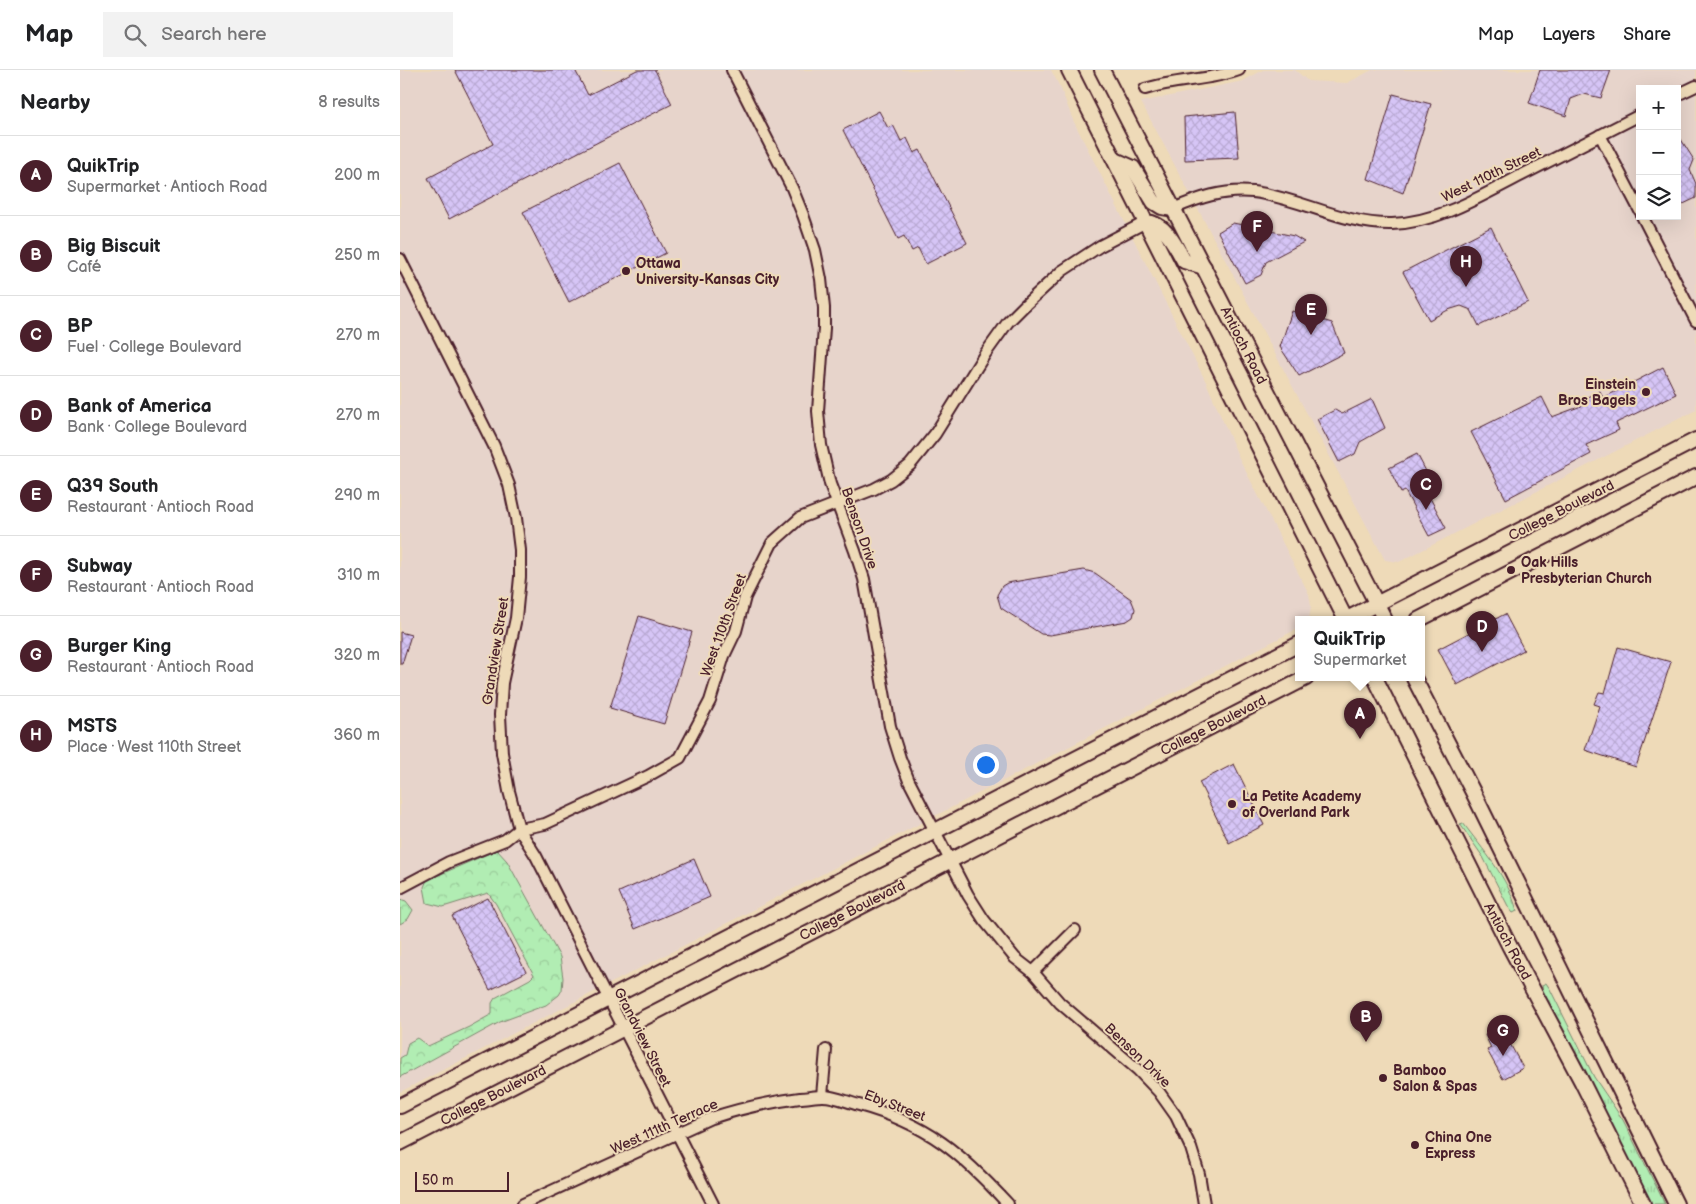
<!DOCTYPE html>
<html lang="en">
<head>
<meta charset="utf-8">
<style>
  body { margin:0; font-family:"Balsamiq Sans",sans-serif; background:#f2f2f2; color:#202124 }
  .controls { position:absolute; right:15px; top:15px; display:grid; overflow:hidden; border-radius:0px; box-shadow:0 5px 20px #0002 }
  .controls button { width:45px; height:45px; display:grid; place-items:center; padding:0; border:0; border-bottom:1px solid #e0e0e0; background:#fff; color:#202124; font:25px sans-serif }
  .scale { position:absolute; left:15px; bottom:12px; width:94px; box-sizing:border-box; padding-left:5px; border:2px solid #4a1f2b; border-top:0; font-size:14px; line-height:18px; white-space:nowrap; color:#4a1f2b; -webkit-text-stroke:4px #eedab8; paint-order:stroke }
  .you { position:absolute; left:585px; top:694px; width:18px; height:18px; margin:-12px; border:4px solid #fff; border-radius:50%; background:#1a73e8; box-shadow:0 0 0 8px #1a73e833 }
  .badge { display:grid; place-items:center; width:32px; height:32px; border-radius:50%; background:#4a1f2b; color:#fff; font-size:16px; font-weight:700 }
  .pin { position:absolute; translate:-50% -41px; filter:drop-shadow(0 1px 2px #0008) }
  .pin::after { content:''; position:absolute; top:26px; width:18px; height:15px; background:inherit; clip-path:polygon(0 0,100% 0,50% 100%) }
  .popup { position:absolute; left:895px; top:546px; width:130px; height:65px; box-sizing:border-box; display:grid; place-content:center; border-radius:0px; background:#fff; filter:drop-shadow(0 1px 4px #0005); font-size:16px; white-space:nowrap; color:#757577 }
  .popup b { font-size:19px; color:#202124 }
  .popup::after { content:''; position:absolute; left:50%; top:100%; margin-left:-10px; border:10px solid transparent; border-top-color:#fff }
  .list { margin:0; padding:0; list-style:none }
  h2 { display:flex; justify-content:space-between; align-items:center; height:65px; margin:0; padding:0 20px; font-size:21px }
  h2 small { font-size:16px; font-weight:400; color:#757577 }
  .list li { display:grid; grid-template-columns:32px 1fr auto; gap:15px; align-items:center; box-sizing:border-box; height:80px; padding:0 20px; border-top:1px solid #e0e0e0 }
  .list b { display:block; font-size:19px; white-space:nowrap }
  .list p { margin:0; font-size:16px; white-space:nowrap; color:#757577 }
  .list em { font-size:16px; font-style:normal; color:#757577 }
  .icon { flex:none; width:28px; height:28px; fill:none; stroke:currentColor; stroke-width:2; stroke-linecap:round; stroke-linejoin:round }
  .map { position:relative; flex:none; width:1296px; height:1134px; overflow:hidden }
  header { display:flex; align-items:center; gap:30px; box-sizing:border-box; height:70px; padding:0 25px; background:#fff; border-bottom:1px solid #e0e0e0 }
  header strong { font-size:24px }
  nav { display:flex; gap:28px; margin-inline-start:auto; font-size:18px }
  .search { width:350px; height:45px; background:#f2f2f2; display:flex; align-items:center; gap:12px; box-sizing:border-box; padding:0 18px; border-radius:0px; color:#757577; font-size:19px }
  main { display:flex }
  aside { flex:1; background:#fff }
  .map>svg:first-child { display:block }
</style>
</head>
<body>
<header>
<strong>Map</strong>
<div class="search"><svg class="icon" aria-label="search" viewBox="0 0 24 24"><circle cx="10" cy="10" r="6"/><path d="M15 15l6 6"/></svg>Search here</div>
<nav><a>Map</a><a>Layers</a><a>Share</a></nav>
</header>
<main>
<aside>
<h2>Nearby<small>8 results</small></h2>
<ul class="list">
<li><span class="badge">A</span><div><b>QuikTrip</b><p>Supermarket · Antioch Road</p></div><em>200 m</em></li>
<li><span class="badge">B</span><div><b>Big Biscuit</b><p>Café</p></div><em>250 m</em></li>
<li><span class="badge">C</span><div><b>BP</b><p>Fuel · College Boulevard</p></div><em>270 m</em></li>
<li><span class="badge">D</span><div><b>Bank of America</b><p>Bank · College Boulevard</p></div><em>270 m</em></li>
<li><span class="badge">E</span><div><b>Q39 South</b><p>Restaurant · Antioch Road</p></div><em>290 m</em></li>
<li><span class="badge">F</span><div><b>Subway</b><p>Restaurant · Antioch Road</p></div><em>310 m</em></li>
<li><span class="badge">G</span><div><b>Burger King</b><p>Restaurant · Antioch Road</p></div><em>320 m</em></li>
<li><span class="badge">H</span><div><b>MSTS</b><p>Place · West 110th Street</p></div><em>360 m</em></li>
</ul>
</aside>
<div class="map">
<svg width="1296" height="1134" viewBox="0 0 1296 1134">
  <defs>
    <pattern id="grass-tufts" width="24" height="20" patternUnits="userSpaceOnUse" patternTransform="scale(1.25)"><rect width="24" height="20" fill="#b1edb3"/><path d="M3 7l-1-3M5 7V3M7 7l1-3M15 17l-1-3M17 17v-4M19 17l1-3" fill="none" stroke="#9acb9a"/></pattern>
    <pattern id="forest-crowns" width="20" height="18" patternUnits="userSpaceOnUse" patternTransform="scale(1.25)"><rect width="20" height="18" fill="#b1edb3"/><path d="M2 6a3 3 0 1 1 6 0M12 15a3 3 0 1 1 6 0" fill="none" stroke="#9acb9a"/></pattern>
    <pattern id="building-cross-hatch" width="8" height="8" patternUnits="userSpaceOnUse" patternTransform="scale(1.25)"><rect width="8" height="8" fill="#d6c5f6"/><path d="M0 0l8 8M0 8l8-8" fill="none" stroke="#b9a9d3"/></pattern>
  </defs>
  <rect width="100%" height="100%" fill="#eedab8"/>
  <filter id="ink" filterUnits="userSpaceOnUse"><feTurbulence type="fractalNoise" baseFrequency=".02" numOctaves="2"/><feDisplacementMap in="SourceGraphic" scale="10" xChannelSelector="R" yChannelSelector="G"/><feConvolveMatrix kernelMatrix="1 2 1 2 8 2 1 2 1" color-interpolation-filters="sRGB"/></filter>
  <g filter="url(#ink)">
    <g fill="#e7d4cb" fill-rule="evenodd">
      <path d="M0 0H651L661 19 673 50 806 312 839 388 909 524 911 536 909 550H899V558L0 1022Z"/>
      <path d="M863 0H895L908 11 947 13 972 0H1296V340L999 492 985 490 741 32 843 11ZM1240 19H1277V146H1240Z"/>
    </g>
    <g fill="url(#grass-tufts)" stroke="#7e866f">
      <path d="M1063 753C1083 780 1108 807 1117 841L1113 843 1109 838 1083 787 1060 754Z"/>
      <path d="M1146 913 1150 919 1194 1007 1223 1050 1265 1134H1251L1143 921 1142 915Z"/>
    </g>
    <g fill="url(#forest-crowns)" stroke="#7e866f">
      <path d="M97 780 107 791 160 887 163 908 162 920 159 925 146 935 100 952 0 1007V988L5 985 8 973 17 968 28 976 69 957 92 944V933L95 928 130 909 134 905 96 834 88 823 43 837 27 833 24 817 27 810Z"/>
      <path d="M0 829 6 831 13 840 8 849 0 854Z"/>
    </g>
    <g fill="url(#building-cross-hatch)" stroke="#4a1f2b">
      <path d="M55 0H175L188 25 237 0H255L272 34 49 149 28 108 93 74Z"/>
      <path d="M1140 0H1211L1201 28 1184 24 1171 29 1166 46 1129 33Z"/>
      <path d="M993 24 1031 34 1003 123 968 109Z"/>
      <path d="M479 41 488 58 493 55 501 71 507 68 514 83 520 80 567 173 526 194 518 178 512 181 504 166 498 169 443 60Z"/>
      <path d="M835 42 839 88 785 90 784 47Z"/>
      <path d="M1277 63 1294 90 1290 100 1296 114V128L1277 137Z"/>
      <path d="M220 93 266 183 169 232 123 142Z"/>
      <path d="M833 153 894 166 904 172 866 192 861 205 845 213 818 162Z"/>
      <path d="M1091 157 1128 232 1079 256 1071 240 1061 236 1048 240 1029 250 1003 202Z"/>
      <path d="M892 241 932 253 944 283 899 306 880 277Z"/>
      <path d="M1263 297 1276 324 1216 353 1219 360 1186 375 1191 384 1106 429 1071 362 1142 327 1152 347 1184 335 1181 330 1200 321 1203 328Z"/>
      <path d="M972 329 985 358 960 372 955 384 939 392 917 349 935 340 942 344Z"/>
      <path d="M1017 384 1030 409 1022 413 1046 458 1029 466 1005 421 1001 423 989 398Z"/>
      <path d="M684 500 695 503 731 529 735 539 733 547 727 551 650 565 641 564 601 538 597 525 602 516 607 513Z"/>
      <path d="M1105 544 1124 580 1057 615 1038 579Z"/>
      <path d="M239 546 292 562 264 654 210 638Z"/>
      <path d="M0 562 11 565 2 594H0Z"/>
      <path d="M1218 577 1271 592 1236 697 1185 680 1200 636 1194 634 1199 622 1205 623Z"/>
      <path d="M834 694 864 755 829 773 799 712Z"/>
      <path d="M294 789 310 827 235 859 219 822Z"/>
      <path d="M88 828 126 902 90 920 52 846Z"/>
      <path d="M1100 958 1107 971 1108 970 1123 998 1103 1009 1087 980 1091 978 1085 965Z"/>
    </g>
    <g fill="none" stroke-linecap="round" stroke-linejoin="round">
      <defs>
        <g id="street">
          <path d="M332 0 392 118 403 145 415 180 421 209 424 238V258L418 341 421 375 430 414 455 481 464 509 490 656 500 688 509 711 568 825 584 850 615 888 633 902 660 933 738 1000 759 1022 776 1046 791 1078 799 1104 804 1134"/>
          <path d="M745 19C776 9 808 11 839 0"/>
          <path d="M1277 25 1296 16"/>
          <path d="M1200 65 1240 141"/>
          <path d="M773 139C798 128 824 119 853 122 901 128 943 155 992 154 1040 152 1081 126 1122 105 1161 85 1201 65 1240 45"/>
          <path d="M1242 146 1296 251"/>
          <path d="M0 189 94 376 109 415 116 448 120 480V507L116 548 102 613 100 645 102 683 109 721 119 759 136 786 313 1134"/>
          <path d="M0 818 49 792 105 770 119 759 145 754 248 706 280 688 310 631 324 586 336 561 345 527 372 473 400 448 474 419 491 410 510 395 535 364 585 284 608 252 624 236 662 201 700 176 746 152"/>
          <path d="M633 902 675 860"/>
          <path d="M422 1026 426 980"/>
          <path d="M123 1134 311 1048C341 1038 369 1032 400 1028 407 1028 415 1026 423 1026 435 1026 447 1032 459 1035 528 1054 561 1083 608 1134"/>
        </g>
        <g id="secondary">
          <path d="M669 0 946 550"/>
          <path d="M702 0 985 550"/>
          <path d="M715 90 733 98 754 132 762 137 773 139"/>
          <path d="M746 152C765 153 776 176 784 191L804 197"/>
          <path d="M945 550 1296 370"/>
          <path d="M1018 550 1296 407"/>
          <path d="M975 608 1110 877 1182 1012 1243 1134"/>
          <path d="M1014 608 1073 722 1276 1134"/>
          <path d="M0 1036 899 574"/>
          <path d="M0 1073 906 608"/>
        </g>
      </defs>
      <use href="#street" stroke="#4a1f2b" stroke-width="14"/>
      <use href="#secondary" stroke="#4a1f2b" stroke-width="18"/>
      <use href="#street" stroke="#eedab8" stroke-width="10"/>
      <use href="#secondary" stroke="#eedab8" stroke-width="14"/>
    </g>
  </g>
  <g fill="#4a1f2b" stroke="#eedab8" stroke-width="2">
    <circle cx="226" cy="201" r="5"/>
    <circle cx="1246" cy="322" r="5"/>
    <circle cx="1111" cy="500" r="5"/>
    <circle cx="832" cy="734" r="5"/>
    <circle cx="983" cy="1008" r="5"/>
    <circle cx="1015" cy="1075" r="5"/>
  </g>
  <g text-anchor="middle" stroke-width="4" stroke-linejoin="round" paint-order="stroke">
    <g font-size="14" fill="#4a1f2b" stroke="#eedab8">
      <text transform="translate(1091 104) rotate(-26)" y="5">West 110th Street</text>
      <text transform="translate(844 275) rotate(63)" y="5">Antioch Road</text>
      <text transform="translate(1161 440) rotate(-27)" y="5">College Boulevard</text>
      <text transform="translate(460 458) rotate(71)" y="5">Benson Drive</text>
      <text transform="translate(323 555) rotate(-70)" y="5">West 110th Street</text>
      <text transform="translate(95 581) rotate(-81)" y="5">Grandview Street</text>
      <text transform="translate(813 655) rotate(-27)" y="5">College Boulevard</text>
      <text transform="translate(452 840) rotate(-27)" y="5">College Boulevard</text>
      <text transform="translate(1108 871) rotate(62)" y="5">Antioch Road</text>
      <text transform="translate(243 967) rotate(63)" y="5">Grandview Street</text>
      <text transform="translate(738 985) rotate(44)" y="5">Benson Drive</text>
      <text transform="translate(93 1025) rotate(-27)" y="5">College Boulevard</text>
      <text transform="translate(495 1035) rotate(21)" y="5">Eby Street</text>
      <text transform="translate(264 1056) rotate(-24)" y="5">West 111th Terrace</text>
    </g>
    <g font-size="14" font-weight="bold" fill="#4a1f2b" stroke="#eedab8" text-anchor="start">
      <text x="236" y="198">Ottawa<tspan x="236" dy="16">University-Kansas City</tspan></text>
      <text x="1236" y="319" text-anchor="end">Einstein<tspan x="1236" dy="16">Bros Bagels</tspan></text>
      <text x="1121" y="497">Oak Hills<tspan x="1121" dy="16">Presbyterian Church</tspan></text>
      <text x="842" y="731">La Petite Academy<tspan x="842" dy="16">of Overland Park</tspan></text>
      <text x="993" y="1005">Bamboo<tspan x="993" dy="16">Salon &amp; Spas</tspan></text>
      <text x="1025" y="1072">China One<tspan x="1025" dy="16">Express</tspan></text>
    </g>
  </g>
</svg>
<div class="controls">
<button>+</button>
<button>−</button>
<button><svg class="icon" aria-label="layers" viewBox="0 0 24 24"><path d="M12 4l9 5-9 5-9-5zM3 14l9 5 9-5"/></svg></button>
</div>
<div class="scale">50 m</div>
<div class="you"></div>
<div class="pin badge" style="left:960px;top:669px">A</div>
<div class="popup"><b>QuikTrip</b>Supermarket</div>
<div class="pin badge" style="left:966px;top:972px">B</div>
<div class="pin badge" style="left:1026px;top:440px">C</div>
<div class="pin badge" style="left:1082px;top:582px">D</div>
<div class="pin badge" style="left:911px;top:265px">E</div>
<div class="pin badge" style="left:857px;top:182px">F</div>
<div class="pin badge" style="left:1103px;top:986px">G</div>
<div class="pin badge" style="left:1066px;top:217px">H</div>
</div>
</main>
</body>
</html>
